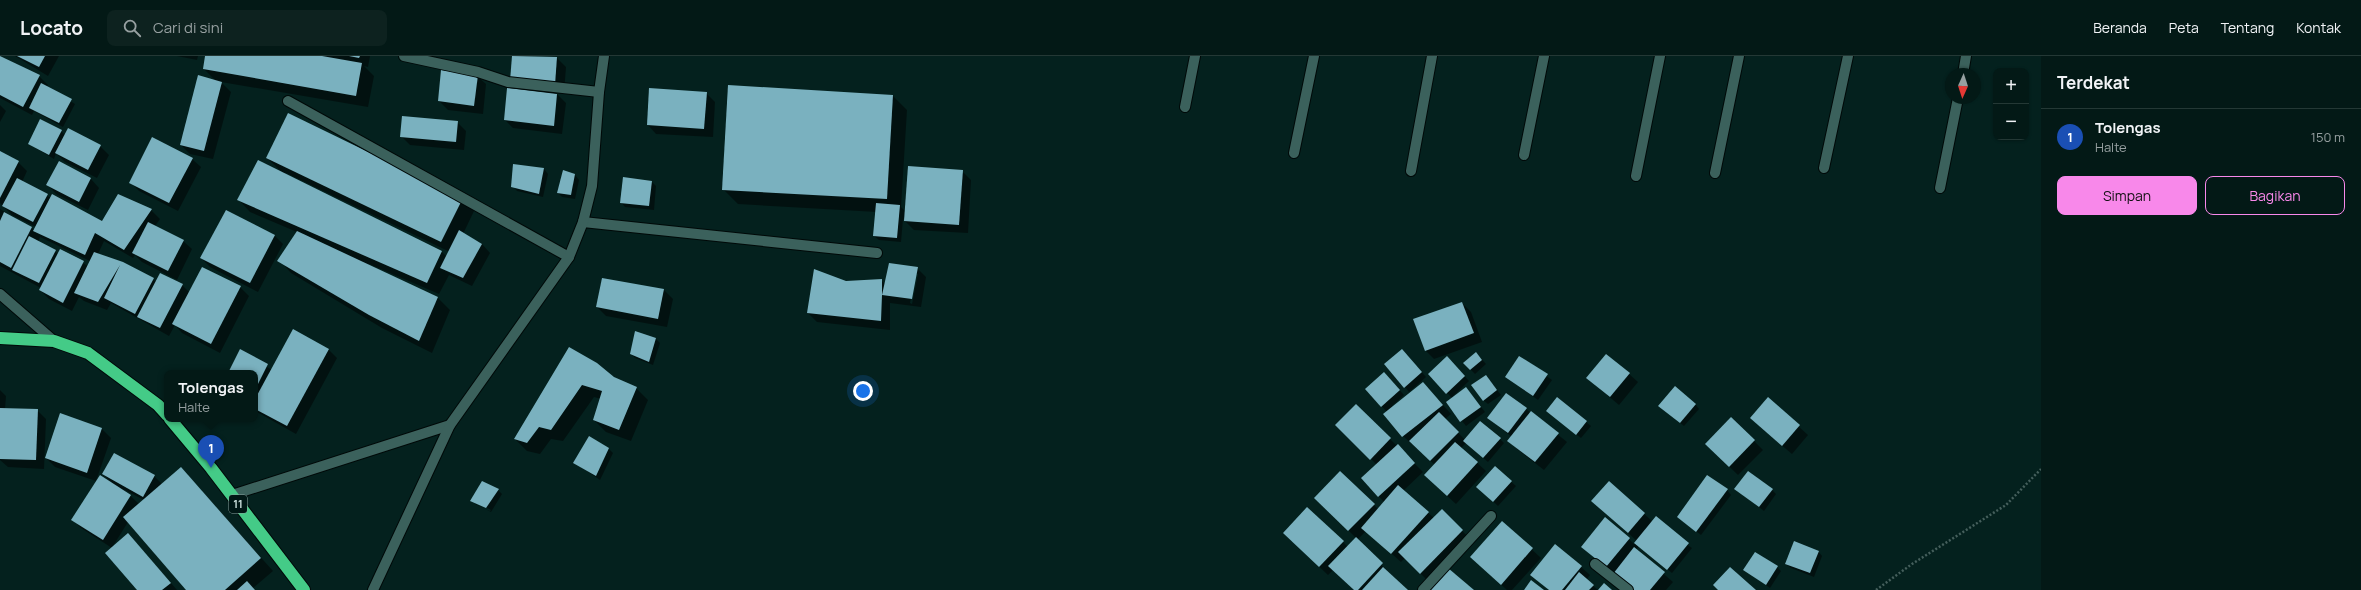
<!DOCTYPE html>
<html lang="id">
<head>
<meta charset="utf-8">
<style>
  body { margin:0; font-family:Manrope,sans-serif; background:#0d221f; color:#f1f3f6 }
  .controls { position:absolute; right:12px; top:12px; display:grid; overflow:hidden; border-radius:8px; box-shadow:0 1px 3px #0004 }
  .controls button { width:36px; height:36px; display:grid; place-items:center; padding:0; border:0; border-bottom:1px solid #243835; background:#031916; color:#f1f3f6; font:20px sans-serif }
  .compass { position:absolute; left:1945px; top:12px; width:36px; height:36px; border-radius:50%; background:#031916; box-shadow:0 1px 3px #0004; rotate:183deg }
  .you { position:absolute; left:863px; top:335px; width:14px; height:14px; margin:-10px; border:3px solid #fff; border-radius:50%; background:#1a73e8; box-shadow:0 0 0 6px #1a73e833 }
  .badge { display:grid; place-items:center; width:26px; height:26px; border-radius:50%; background:#f888ea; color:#fff; font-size:13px; font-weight:700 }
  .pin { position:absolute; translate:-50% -33px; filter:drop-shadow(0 1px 2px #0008) }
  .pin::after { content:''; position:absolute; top:21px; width:14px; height:12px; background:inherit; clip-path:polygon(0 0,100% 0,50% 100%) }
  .popup { position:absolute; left:164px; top:314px; width:94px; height:52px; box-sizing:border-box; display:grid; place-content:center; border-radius:8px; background:#031916; filter:drop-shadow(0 1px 3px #0005); font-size:13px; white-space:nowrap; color:#97a0a1 }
  .popup b { font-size:15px; color:#f1f3f6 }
  .popup::after { content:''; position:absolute; left:50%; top:100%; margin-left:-8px; border:8px solid transparent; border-top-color:#031916 }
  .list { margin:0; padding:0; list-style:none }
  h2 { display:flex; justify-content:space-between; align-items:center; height:52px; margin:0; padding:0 16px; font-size:17px }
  h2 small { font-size:13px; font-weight:400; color:#97a0a1 }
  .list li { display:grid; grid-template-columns:26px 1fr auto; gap:12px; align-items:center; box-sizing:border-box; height:56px; padding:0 16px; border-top:1px solid #243835 }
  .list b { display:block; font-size:15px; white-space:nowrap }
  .list p { margin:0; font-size:13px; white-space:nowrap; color:#97a0a1 }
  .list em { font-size:13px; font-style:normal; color:#97a0a1 }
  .actions { display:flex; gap:8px; padding:12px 16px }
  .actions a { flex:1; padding:9px 0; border:1px solid #f888ea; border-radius:8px; text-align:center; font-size:14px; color:#f888ea }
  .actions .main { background:#f888ea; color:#111 }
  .icon { flex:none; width:22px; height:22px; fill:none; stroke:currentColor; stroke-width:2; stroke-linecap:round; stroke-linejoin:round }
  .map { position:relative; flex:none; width:2041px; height:534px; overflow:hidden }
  header { display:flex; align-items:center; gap:24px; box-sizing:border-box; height:56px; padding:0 20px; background:#031916; border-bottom:1px solid #243835 }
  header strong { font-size:19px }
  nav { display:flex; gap:22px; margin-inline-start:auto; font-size:14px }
  .search { width:280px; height:36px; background:#0d221f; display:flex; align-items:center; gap:10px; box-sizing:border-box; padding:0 14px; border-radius:8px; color:#97a0a1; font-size:15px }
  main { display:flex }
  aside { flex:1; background:#031916 }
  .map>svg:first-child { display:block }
</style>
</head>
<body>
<header>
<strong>Locato</strong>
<div class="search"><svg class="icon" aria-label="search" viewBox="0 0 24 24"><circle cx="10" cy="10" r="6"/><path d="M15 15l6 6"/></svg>Cari di sini</div>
<nav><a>Beranda</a><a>Peta</a><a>Tentang</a><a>Kontak</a></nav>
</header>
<main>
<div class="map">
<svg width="2041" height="534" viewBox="0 0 2041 534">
  <rect width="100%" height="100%" fill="#04211e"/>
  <g fill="#0007" fill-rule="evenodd">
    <path d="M0 0 39 20 48 29 47 31 75 48 63 71 34 55 32 59 0 42Z"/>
    <path d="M15 0H59L48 20Z"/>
    <path d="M177 0H198L197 4Z"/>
    <path d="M206 0H370L368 11 364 10 374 20 368 51 221 26 231 36 213 103 190 98 181 89 216 25 204 13Z"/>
    <path d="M513 0 557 2 566 11 564 37 555 36 566 47 562 78 513 72 505 64 522 35 511 24Z"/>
    <path d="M477 20 486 28 483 58 448 54 439 45Z"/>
    <path d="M706 37 715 46 713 81 656 78 648 69Z"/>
    <path d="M893 40 907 54 901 151 906 156 962 115 971 124 968 177 914 174 903 163 901 186 879 184 874 180 877 156 738 148 723 133Z"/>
    <path d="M0 49 6 55 0 66Z"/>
    <path d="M457 66 466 75 464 94 410 89 401 80Z"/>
    <path d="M68 74 100 90 109 99 97 122 65 106 56 97 54 103 29 88 61 75 65 79Z"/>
    <path d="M0 96 18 106 27 115 22 126 51 142 102 166 151 154 160 163 155 170 183 185 192 193 177 224 142 206 135 199 133 202 104 185 98 198 122 207 157 226 182 229 190 237 240 231 249 240 220 297 182 277 175 269 169 280 111 247 107 254 84 245 79 241 72 255 49 243 40 234 41 232 0 210V153L35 174 36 171 12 159 0 147ZM40 181 90 205 88 210 60 194 59 198 38 186Z"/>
    <path d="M267 102 462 142 474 155 463 178 482 188 490 197 472 230 449 219 439 238 369 208 368 209 437 241 450 254 432 297 382 272 291 217 279 204 297 176 250 156 238 143 283 117ZM286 117 450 196 447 201 442 196 285 118Z"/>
    <path d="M192 103 201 111 178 155 139 135 130 126Z"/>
    <path d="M59 107 91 123 99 132 88 154 56 138 48 129Z"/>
    <path d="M514 110 544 113 548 118 543 141 517 135 513 130Z"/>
    <path d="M575 119 579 124 575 143 562 141 558 137Z"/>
    <path d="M652 126 656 130 654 154 625 151 621 146Z"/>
    <path d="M274 179 283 188 258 236 210 211 201 202Z"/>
    <path d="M917 212 926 221 921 251 890 247V274L817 266 808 257 846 226 881 224 885 228ZM916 218H918L912 248 910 247Z"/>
    <path d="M664 234 673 243 667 271 606 260 597 251Z"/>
    <path d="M1462 247 1471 256 1482 286 1434 303 1425 294Z"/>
    <path d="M636 277 656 283 660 287 653 309 635 302 631 298Z"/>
    <path d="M329 294 337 302 296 378 257 356 255 359V317H229L240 295 272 314Z"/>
    <path d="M1476 297 1486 308 1475 318 1464 307Z"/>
    <path d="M1406 298 1426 321 1409 336 1405 331Z"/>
    <path d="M1520 301 1552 324 1538 344 1506 321Z"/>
    <path d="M1451 306 1469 325 1452 341 1466 332 1485 356 1466 370 1447 346 1452 342 1429 318Z"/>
    <path d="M597 308 613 321 636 332 648 344 631 385 606 376 594 364 601 343 594 341 563 385 551 383 540 398 527 395 515 383Z"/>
    <path d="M1384 317 1404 339 1392 350 1393 351 1423 327 1451 358 1445 363 1465 384 1500 383 1504 387 1488 406 1466 387 1461 392 1486 415 1456 448 1434 428 1435 409 1403 380 1385 358 1387 356 1366 333Z"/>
    <path d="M1629 318 1638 326 1619 349 1587 322Z"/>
    <path d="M1490 325 1501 339 1488 348 1483 344Z"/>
    <path d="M0 334 6 340 5 353 37 354 46 363 44 413 8 411 0 404Z"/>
    <path d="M1507 338 1567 386 1544 414 1517 393 1509 385 1512 381 1488 362Z"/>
    <path d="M1557 343 1591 370 1581 382 1552 359Z"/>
    <path d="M1768 343 1808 379 1792 398 1760 371Z"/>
    <path d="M1695 348 1699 353 1684 370 1664 354Z"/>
    <path d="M1356 349 1423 416 1403 435 1434 462 1442 454 1471 484 1429 526 1405 502 1401 506 1366 475 1357 484 1406 534H1354L1333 514 1328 519 1293 486H1343L1348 491 1356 482 1316 442 1340 416 1378 453 1384 446 1362 422 1377 409 1337 369Z"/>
    <path d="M61 359 102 373 111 382 96 425 55 411 46 402Z"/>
    <path d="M1731 362 1763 394 1738 419 1706 388Z"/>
    <path d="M608 392 613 397 600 424 575 407Z"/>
    <path d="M181 412 273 515 253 532 255 534H188L128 466 113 490 136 487 177 534H138L112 492 81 472 72 463 111 426 103 418 154 420 162 428ZM123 433 144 444 139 448Z"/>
    <path d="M1495 412 1516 430 1498 450 1482 435Z"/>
    <path d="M1609 427 1652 465 1692 492 1672 517 1639 490 1636 494 1673 526 1666 534H1633L1582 491 1629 483 1634 488 1637 485 1592 445Z"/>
    <path d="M1736 433 1772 434 1776 438 1764 455Z"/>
    <path d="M498 434 502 438 491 456 471 445ZM475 446 491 454 490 455 475 448Z"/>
    <path d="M1727 434 1731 439 1701 479 1678 461Z"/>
    <path d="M1502 466 1541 502 1512 534H1507L1471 501Z"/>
    <path d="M1818 495 1822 500 1814 521 1791 512 1786 508Z"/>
    <path d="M1581 511 1590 519 1586 524 1598 534H1549L1532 519Z"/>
    <path d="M1777 511 1781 515 1770 532 1745 514Z"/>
  </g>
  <g fill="#7ab1bf">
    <path d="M0 0 40 19 23 51 0 39Z"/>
    <path d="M17 0H45L39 11Z"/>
    <path d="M205 0H322L362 7 356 40 203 13Z"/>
    <path d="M349 0H360L359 2Z"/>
    <path d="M512 0 557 1 555 29 510 25Z"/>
    <path d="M441 14 478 19 474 50 438 45Z"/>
    <path d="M198 19 222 26 204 95 180 89Z"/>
    <path d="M41 27 72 43 59 67 29 52Z"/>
    <path d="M728 29 893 39 887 143 722 134Z"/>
    <path d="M507 32 557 38 554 70 504 64Z"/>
    <path d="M649 32 707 36 704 73 647 69Z"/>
    <path d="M288 57 463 142 441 186 266 102Z"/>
    <path d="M402 60 458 65 456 86 400 81Z"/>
    <path d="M40 63 62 74 49 99 28 88Z"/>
    <path d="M68 72 101 89 88 114 55 97Z"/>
    <path d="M152 81 193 102 169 147 129 127Z"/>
    <path d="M0 95 19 105 0 142Z"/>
    <path d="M258 104 442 195 427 227 237 144Z"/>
    <path d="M59 105 91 122 79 146 46 129Z"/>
    <path d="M513 108 544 112 539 138 511 131Z"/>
    <path d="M908 110 963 114 959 169 904 165Z"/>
    <path d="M563 114 575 118 571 139 557 137Z"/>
    <path d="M623 121 652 125 649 150 620 147Z"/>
    <path d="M17 122 48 138 33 166 2 150Z"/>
    <path d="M52 138 102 165 118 138 152 153 124 194 95 177 85 199 33 175Z"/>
    <path d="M876 147 900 149 897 182 873 180Z"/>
    <path d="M226 154 275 179 250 227 200 202Z"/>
    <path d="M4 156 32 171 11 212 0 206V165Z"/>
    <path d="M148 166 184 184 168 215 132 197Z"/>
    <path d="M459 174 482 188 463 222 440 212Z"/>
    <path d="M297 175 438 241 419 285 369 259 277 205Z"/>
    <path d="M29 180 56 194 39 227 12 214Z"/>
    <path d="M60 193 84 205 63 247 39 234Z"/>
    <path d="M94 196 123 206 154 222 135 258 104 242 120 209 98 246 74 237Z"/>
    <path d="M889 207 918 211 912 243 882 239 881 265 807 257 814 213 846 225 882 223V239Z"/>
    <path d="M202 211 241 230 211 288 172 268Z"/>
    <path d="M160 217 183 228 160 272 137 261Z"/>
    <path d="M602 222 664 233 658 263 596 251Z"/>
    <path d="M1462 246 1474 277 1425 295 1413 263Z"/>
    <path d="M293 273 329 293 287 370 255 353V343Z"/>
    <path d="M635 275 656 282 649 306 630 298Z"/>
    <path d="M569 291 597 307 614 321 637 331 619 374 593 364 602 335 582 329 551 374 539 371 527 387 514 383Z"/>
    <path d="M240 293 268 308 255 334V317H228Z"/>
    <path d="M1402 293 1422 316 1404 332 1384 308Z"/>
    <path d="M1476 296 1482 304 1470 314 1463 307Z"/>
    <path d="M1606 298 1630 317 1610 341 1586 322Z"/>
    <path d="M1447 300 1465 320 1446 338 1428 318Z"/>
    <path d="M1519 300 1548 318 1533 340 1505 321Z"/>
    <path d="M1384 316 1400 334 1381 351 1365 333Z"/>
    <path d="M1486 319 1497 334 1483 345 1471 329Z"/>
    <path d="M1423 326 1443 349 1402 381 1383 358Z"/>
    <path d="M1675 330 1696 348 1680 367 1658 350Z"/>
    <path d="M1466 331 1481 351 1460 366 1446 346Z"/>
    <path d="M1506 337 1527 352 1508 377 1487 362Z"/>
    <path d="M1557 341 1587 365 1576 379 1546 355Z"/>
    <path d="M1768 341 1800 369 1782 390 1750 362Z"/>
    <path d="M1356 348 1391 382 1370 404 1335 369Z"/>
    <path d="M0 352 38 353 36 404 0 403Z"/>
    <path d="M1531 355 1559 377 1535 406 1507 385Z"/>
    <path d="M1439 356 1459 376 1430 405 1409 385Z"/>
    <path d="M60 357 102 372 87 417 45 402Z"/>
    <path d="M1731 361 1755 384 1729 411 1705 388Z"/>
    <path d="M1480 365 1501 382 1483 402 1463 385Z"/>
    <path d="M589 380 609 392 596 420 573 407Z"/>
    <path d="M1455 386 1478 406 1447 440 1424 419Z"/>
    <path d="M1398 388 1415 407 1378 441 1361 422Z"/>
    <path d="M114 397 155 419 143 441 102 418Z"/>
    <path d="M1495 410 1512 425 1493 446 1476 431Z"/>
    <path d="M181 411 261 502 225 534H186L123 461Z"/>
    <path d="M1340 415 1375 448 1348 475 1314 442Z"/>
    <path d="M1748 415 1773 433 1759 451 1734 433Z"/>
    <path d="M100 419 131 439 103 484 71 464Z"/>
    <path d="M1707 419 1728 433 1696 476 1677 461Z"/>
    <path d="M482 425 499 433 486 452 470 445Z"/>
    <path d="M1609 425 1645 457 1628 477 1591 445Z"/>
    <path d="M1398 429 1429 456 1391 498 1361 472Z"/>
    <path d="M1307 451 1344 485 1319 511 1283 477Z"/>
    <path d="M1442 453 1463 474 1420 518 1398 496Z"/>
    <path d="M1656 460 1689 487 1667 514 1634 487Z"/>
    <path d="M1605 461 1630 482 1606 511 1581 491Z"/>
    <path d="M1502 465 1533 492 1501 529 1470 501Z"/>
    <path d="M128 477 171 527 162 534H137L105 497Z"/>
    <path d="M1356 481 1383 507 1358 534H1354L1328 510Z"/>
    <path d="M1794 485 1819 495 1810 517 1785 508Z"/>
    <path d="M1555 488 1582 510 1562 534H1549L1530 519Z"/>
    <path d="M1634 491 1665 516 1650 534H1633L1613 518Z"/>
    <path d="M1755 496 1778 510 1766 529 1743 514Z"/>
    <path d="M1383 511 1408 534H1362Z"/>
    <path d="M1730 511 1756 534H1718L1713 529Z"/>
    <path d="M1448 512 1474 534H1430Z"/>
    <path d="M1579 516 1594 529 1589 534H1565Z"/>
    <path d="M1531 524 1544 534H1524Z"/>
    <path d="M247 525 255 534H237Z"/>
    <path d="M1604 527 1612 534H1598Z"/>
  </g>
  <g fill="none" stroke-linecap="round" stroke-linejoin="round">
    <defs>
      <g id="lane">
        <path d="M288 45 569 201"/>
        <path d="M583 166 877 197"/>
      </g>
      <g id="street">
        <path d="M404 0 478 16 508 26 599 36"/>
        <path d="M1963 18 1966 0"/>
        <path d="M1185 51 1195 0"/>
        <path d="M1294 97 1314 0"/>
        <path d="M1524 99 1544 0"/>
        <path d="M1824 112 1848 0"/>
        <path d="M1411 115 1432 0"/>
        <path d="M1715 117 1739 0"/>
        <path d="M1636 120 1660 0"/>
        <path d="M1940 132 1958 42"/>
        <path d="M0 238 54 285"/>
        <path d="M1595 508 1628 534"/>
        <path d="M1423 534 1491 460"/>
      </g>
      <g id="secondary">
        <path d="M232 439 450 369"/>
        <path d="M373 534 450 369 569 201 583 166 592 130 599 36 604 0"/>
      </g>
      <g id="highway">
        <path d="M0 282 54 285 88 297 158 349 167 359"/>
        <path d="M170 363 211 412 304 534"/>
      </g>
    </defs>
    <use href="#lane" stroke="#000908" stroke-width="12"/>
    <use href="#street" stroke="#000908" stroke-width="12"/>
    <use href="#secondary" stroke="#000908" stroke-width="12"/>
    <use href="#highway" stroke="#000908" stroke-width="14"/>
    <path stroke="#455f5c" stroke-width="2.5" stroke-dasharray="2 2" stroke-linecap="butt" d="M1876 534 1912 508 2006 449 2041 413"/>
    <use href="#lane" stroke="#3b615c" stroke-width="10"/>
    <use href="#street" stroke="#3b615c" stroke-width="10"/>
    <use href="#secondary" stroke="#3b615c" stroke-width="10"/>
    <use href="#highway" stroke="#44cb87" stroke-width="12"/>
  </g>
  <g text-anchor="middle" stroke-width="4" stroke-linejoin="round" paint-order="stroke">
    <rect fill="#001715" stroke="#8ba09e" stroke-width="1" x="229" y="439" width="18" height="18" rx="3"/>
    <g font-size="11" font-weight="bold" fill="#c6dbd8">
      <text x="238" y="452">11</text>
    </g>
  </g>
</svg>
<div class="controls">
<button>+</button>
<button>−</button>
</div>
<svg class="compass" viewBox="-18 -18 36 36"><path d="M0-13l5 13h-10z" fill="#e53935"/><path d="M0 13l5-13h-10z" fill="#97a0a1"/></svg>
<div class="you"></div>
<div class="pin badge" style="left:211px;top:412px;background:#1a4fb4">1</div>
<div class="popup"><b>Tolengas</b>Halte</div>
</div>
<aside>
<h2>Terdekat<small></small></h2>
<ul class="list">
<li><span class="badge" style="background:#1a4fb4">1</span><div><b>Tolengas</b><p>Halte</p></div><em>150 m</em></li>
</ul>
<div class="actions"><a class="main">Simpan</a><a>Bagikan</a></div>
</aside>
</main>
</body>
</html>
